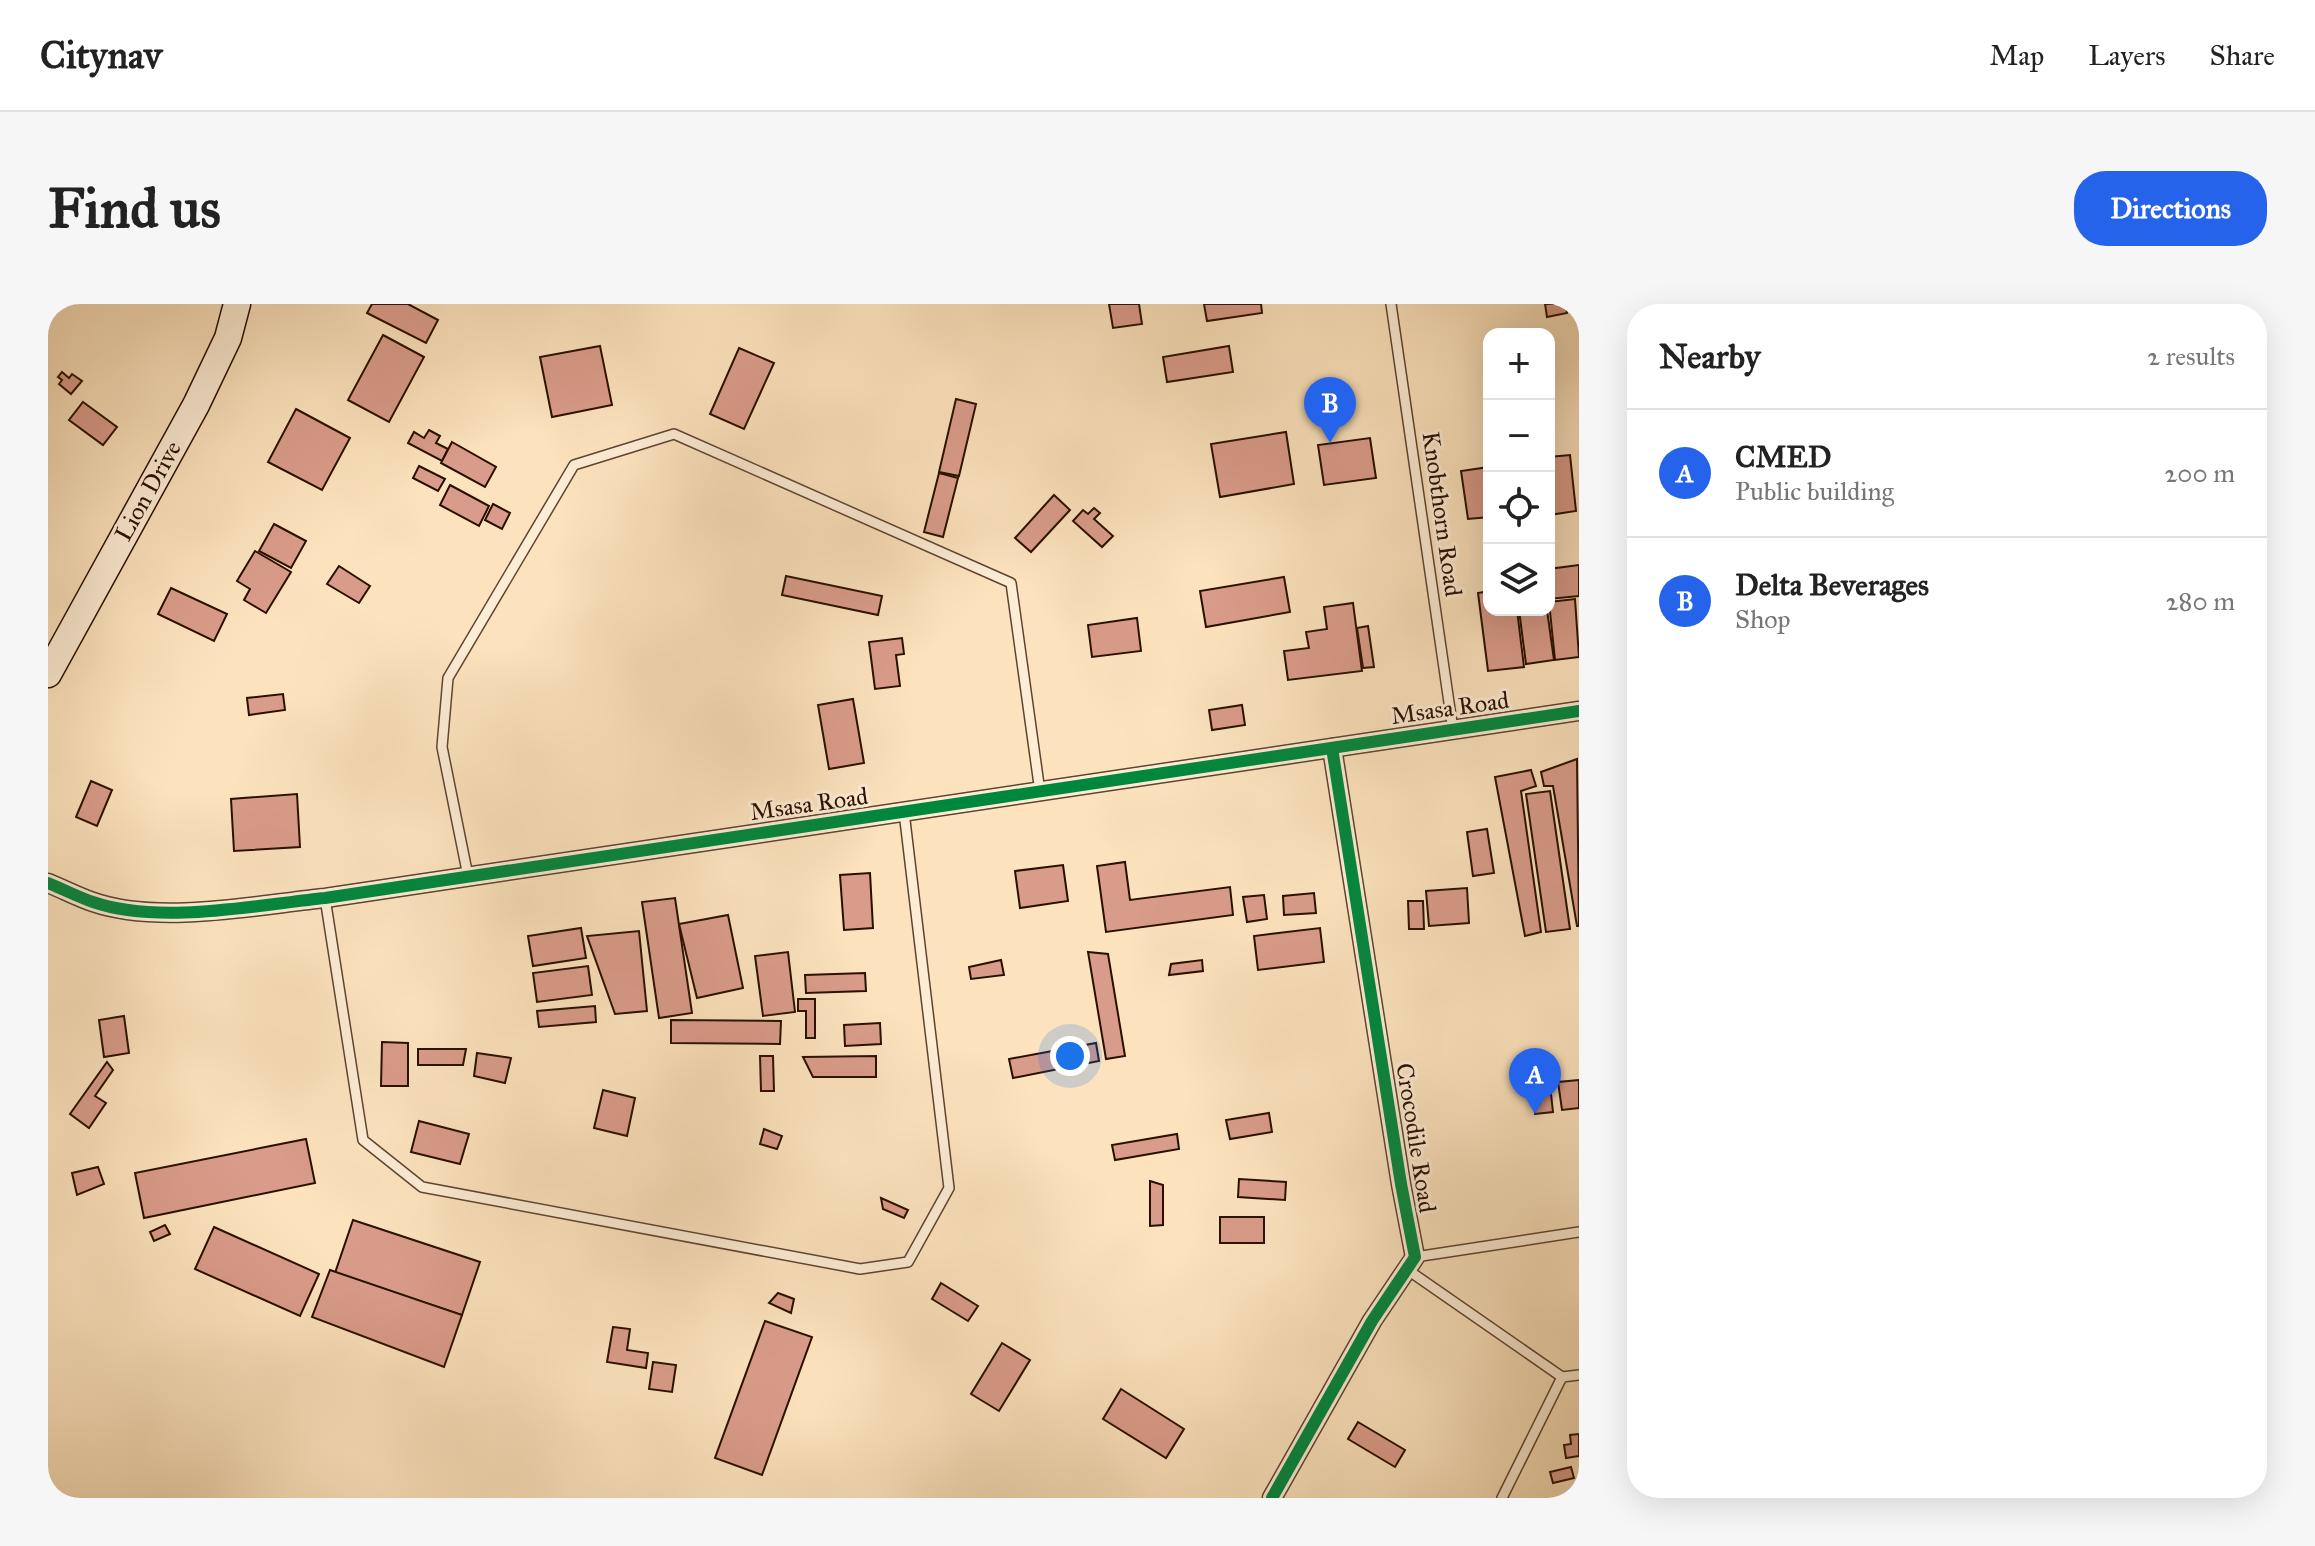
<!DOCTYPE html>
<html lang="en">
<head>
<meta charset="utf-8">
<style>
  body { margin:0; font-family:"IM FELL Great Primer",serif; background:#f6f6f6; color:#222 }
  .controls { position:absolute; right:24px; top:24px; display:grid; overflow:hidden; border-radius:16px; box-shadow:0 8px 32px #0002 }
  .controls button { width:72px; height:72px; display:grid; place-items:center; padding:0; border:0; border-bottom:2px solid #e0e0e0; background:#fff; color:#222; font:40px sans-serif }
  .you { position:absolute; left:1022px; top:752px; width:28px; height:28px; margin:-20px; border:6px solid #fff; border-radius:50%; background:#1a73e8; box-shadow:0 0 0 12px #1a73e833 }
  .badge { display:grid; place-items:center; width:52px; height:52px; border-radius:50%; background:#2563eb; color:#fff; font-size:26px; font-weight:700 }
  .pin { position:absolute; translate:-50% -66px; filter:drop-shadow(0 2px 4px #0008) }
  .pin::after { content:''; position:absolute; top:42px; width:28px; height:24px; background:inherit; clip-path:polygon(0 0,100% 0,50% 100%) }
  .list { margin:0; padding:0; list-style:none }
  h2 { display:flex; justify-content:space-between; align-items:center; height:104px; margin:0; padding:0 32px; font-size:34px }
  h2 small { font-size:26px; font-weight:400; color:#767676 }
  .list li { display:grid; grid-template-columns:52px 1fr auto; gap:24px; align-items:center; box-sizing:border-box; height:128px; padding:0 32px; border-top:2px solid #e0e0e0 }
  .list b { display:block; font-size:30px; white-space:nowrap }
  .list p { margin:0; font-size:26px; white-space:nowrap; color:#767676 }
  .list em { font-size:26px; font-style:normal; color:#767676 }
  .icon { flex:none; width:44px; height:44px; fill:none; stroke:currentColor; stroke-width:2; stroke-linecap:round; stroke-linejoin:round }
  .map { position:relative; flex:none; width:1531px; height:1194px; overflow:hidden; border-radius:32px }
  header { display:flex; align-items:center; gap:48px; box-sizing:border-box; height:112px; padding:0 40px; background:#fff; border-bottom:2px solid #e0e0e0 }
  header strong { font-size:38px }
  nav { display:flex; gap:44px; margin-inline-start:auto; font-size:28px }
  .intro { display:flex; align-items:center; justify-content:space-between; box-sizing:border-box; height:192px; padding:0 48px }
  h1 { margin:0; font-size:56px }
  .button { padding:20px 36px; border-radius:32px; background:#2563eb; color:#fff; font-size:28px; font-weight:700 }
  main { display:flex; gap:48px; padding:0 48px }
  aside { flex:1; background:#fff; border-radius:32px; box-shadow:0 8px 32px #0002 }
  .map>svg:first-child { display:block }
</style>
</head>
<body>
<header>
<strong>Citynav</strong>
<nav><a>Map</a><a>Layers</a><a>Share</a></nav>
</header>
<div class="intro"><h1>Find us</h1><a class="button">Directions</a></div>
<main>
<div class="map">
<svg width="1531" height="1194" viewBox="0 0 1531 1194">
  <rect width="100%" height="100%" fill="#fce3be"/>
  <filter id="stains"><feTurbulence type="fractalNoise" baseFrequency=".0025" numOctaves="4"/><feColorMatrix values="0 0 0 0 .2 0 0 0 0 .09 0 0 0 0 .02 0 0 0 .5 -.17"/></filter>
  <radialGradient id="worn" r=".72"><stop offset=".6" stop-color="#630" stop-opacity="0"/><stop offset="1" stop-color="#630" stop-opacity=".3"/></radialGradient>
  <g fill="#da9c8a" stroke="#290f00" stroke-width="2">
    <path d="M324 0H360L390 16 378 39 319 9Z"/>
    <path d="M1061 0H1091L1094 20 1065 24Z"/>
    <path d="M1156 0H1213L1214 9 1159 17Z"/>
    <path d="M1497 0H1518L1519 9 1499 13Z"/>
    <path d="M335 31 376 53 341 118 300 96Z"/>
    <path d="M552 42 564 101 504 113 492 53Z"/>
    <path d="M1181 42 1185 68 1119 78 1115 53Z"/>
    <path d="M691 44 726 59 696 125 662 110Z"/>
    <path d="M14 68 21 74 24 70 34 77 23 90 11 80 14 76 10 73Z"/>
    <path d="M908 95 928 100 911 172 891 168Z"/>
    <path d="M35 98 69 123 55 141 21 116Z"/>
    <path d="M248 105 302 134 274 186 220 158Z"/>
    <path d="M381 126 392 132 388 139 400 145 394 157 360 139 366 128 376 134Z"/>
    <path d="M1238 128 1246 180 1172 193 1163 140Z"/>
    <path d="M1322 134 1328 174 1276 181 1270 141Z"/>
    <path d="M404 138 448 163 437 183 393 159Z"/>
    <path d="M1522 151 1528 207 1501 211V153Z"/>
    <path d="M371 162 397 175 390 187 365 174Z"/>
    <path d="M1441 163V213L1420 215 1413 167Z"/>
    <path d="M891 169 910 174 895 233 876 228Z"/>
    <path d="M402 181 441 202 431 222 392 201Z"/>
    <path d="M1006 191 1022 206 983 248 967 234Z"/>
    <path d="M445 200 462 209 454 225 437 216Z"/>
    <path d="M1046 204 1052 209 1046 215 1065 232 1054 243 1025 217 1035 206 1040 210Z"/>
    <path d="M226 220 258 237 243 264 211 247Z"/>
    <path d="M207 247 243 268 218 309 196 296 202 285 189 277Z"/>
    <path d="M1531 261V292L1501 295V265Z"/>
    <path d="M291 262 322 282 311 299 279 280Z"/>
    <path d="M738 272 834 292 830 311 734 291Z"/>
    <path d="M1236 273 1242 308 1158 323 1152 287Z"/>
    <path d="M123 284 179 310 166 337 110 310Z"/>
    <path d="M1441 287V306H1469L1476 363 1440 367 1430 289Z"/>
    <path d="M1527 295 1531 353 1507 356 1501 298Z"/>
    <path d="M1305 299 1314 367 1240 376 1236 347 1261 344 1258 328 1279 325 1276 303Z"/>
    <path d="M1471 306H1499L1506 356 1478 360Z"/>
    <path d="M1089 314 1093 347 1044 353 1040 321Z"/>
    <path d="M1320 322 1326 363 1315 364 1309 324Z"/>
    <path d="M854 334 856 350 848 351 852 382 827 385 821 338Z"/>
    <path d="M235 390 237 406 201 411 199 394Z"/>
    <path d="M805 395 816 459 781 465 770 401Z"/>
    <path d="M1194 401 1197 421 1164 426 1161 406Z"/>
    <path d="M1529 455 1531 622H1529L1505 482H1496L1493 468Z"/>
    <path d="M1483 466 1488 482 1473 487 1493 628 1477 632 1447 473Z"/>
    <path d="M43 477 64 486 49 522 28 513Z"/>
    <path d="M1502 487 1522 625 1498 628 1478 490Z"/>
    <path d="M249 490 252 543 186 547 183 495Z"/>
    <path d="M1439 525 1446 569 1425 572 1419 528Z"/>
    <path d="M1077 558 1082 596 1182 583 1185 611 1058 628 1049 562Z"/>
    <path d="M1015 561 1020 597 972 604 967 567Z"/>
    <path d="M822 569 825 624 796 626 792 571Z"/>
    <path d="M1419 584 1421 619 1381 622 1378 587Z"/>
    <path d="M1266 589 1268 609 1236 611 1235 592Z"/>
    <path d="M1216 591 1219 615 1199 618 1195 593Z"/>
    <path d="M627 594 644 709 611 714 594 598Z"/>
    <path d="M1360 597H1375L1376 625H1361Z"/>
    <path d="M680 611 695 684 649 694 631 620Z"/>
    <path d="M533 624 538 654 485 662 480 632Z"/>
    <path d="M1272 624 1276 658 1210 666 1206 632Z"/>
    <path d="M591 627 599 707 567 710 539 632Z"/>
    <path d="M740 648 747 708 715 712 707 652Z"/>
    <path d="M1040 648 1060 650 1077 752 1058 755Z"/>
    <path d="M953 656 956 671 923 675 921 663Z"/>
    <path d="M1154 656 1155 667 1121 671 1123 660Z"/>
    <path d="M540 662 544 691 489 698 485 669Z"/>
    <path d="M817 669 818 687 758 689 757 671Z"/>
    <path d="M750 695H767V734H758V707H750Z"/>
    <path d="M547 702 548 718 491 723 489 707Z"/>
    <path d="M76 712 81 749 56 753 51 716Z"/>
    <path d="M623 716 733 717 732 740 623 739Z"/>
    <path d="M832 719 833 740 797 742 796 721Z"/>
    <path d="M334 738 360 739V782H333Z"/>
    <path d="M1048 739 1051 757 965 774 961 755Z"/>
    <path d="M370 745H418L415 761H370Z"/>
    <path d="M429 749 463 754 457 779 426 772Z"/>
    <path d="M712 752H725L726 787H713Z"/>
    <path d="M828 752V773H765L755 753Z"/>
    <path d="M59 758 65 766 47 792 58 799 41 824 22 810Z"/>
    <path d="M1531 776V804L1514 806 1510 778Z"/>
    <path d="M1502 781 1505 808 1487 810 1485 783Z"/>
    <path d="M555 786 587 794 579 832 546 824Z"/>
    <path d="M1221 809 1224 828 1182 835 1178 816Z"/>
    <path d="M371 817 421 830 412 860 363 848Z"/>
    <path d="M716 825 734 832 729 845 712 840Z"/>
    <path d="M1129 830 1131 845 1067 856 1064 841Z"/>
    <path d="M258 835 267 879 96 914 87 869Z"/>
    <path d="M50 863 56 880 29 891 24 869Z"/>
    <path d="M1191 875 1238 878 1237 896 1190 893Z"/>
    <path d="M1102 877 1115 881V921L1102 922Z"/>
    <path d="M833 894 860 906 856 914 835 905Z"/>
    <rect x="1172" y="913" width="44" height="26"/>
    <path d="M305 916 432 958 414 1011 287 969Z"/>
    <path d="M117 921 122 930 106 937 102 928Z"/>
    <path d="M166 923 271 970 252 1012 147 965Z"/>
    <path d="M282 966 414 1011 396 1063 264 1013Z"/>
    <path d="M893 979 930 1002 920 1017 884 995Z"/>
    <path d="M730 989 746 995 743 1009 721 999Z"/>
    <path d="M717 1017 764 1033 714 1171 667 1154Z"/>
    <path d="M565 1023 582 1025 579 1046 600 1049 598 1064 559 1058Z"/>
    <path d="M954 1039 982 1056 951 1107 923 1090Z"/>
    <path d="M605 1058 628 1061 624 1088 601 1085Z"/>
    <path d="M1073 1085 1136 1125 1118 1154 1055 1115Z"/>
    <path d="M1310 1118 1357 1146 1347 1163 1300 1135Z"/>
    <path d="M1531 1130V1152L1518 1154 1516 1141 1523 1140 1522 1131Z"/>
    <path d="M1523 1163 1526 1174 1505 1179 1502 1168Z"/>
  </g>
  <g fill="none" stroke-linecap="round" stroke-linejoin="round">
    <defs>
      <g id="lane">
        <path d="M1343 0 1405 426"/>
        <path d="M420 572 394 443 400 374 526 161 626 130 963 279 992 488"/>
        <path d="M277 594 315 836 374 883 812 965 860 958 901 884 856 508"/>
        <path d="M1367 953 1531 928"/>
        <path d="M1357 964 1514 1073"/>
        <path d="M1454 1194 1514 1073 1531 1071"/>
      </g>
      <g id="street">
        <path d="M0 579C15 585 30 593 45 598 111 621 209 601 277 594L1531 407"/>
        <path d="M1224 1194 1324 1017 1367 953 1353 880 1284 444"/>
      </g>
      <path id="secondary" d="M0 370 148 101 180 34 189 0"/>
    </defs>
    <use href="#lane" stroke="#5e4430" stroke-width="12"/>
    <use href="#street" stroke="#5e4430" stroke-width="21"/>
    <use href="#secondary" stroke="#290f00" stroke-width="29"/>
    <use href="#lane" stroke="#fdedd5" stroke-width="9"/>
    <use href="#street" stroke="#fdedd5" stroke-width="18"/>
    <use href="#secondary" stroke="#fdedd5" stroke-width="26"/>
    <defs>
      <g id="cycleway">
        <path d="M0 579C15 585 30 593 45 598 111 621 209 601 277 594L1531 407"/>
        <path d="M1224 1194 1324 1017 1367 953 1353 880 1284 444"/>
      </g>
    </defs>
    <use href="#cycleway" stroke="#fdedd5" stroke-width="17"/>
    <use href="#cycleway" stroke="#00873e" stroke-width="12"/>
  </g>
  <g text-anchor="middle" stroke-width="6" stroke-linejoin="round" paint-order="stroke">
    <g font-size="24" fill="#290f00" stroke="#fdedd5">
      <text transform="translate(100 187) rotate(-61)" y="8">Lion Drive</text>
      <text transform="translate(1394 210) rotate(82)" y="8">Knobthorn Road</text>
      <text transform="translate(1402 404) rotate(-8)" y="8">Msasa Road</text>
      <text transform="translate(761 500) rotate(-8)" y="8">Msasa Road</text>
      <text transform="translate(1368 834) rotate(81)" y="8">Crocodile Road</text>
    </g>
  </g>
  <rect width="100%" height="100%" filter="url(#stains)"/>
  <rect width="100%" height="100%" fill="url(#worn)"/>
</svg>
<div class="controls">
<button>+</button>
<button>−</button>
<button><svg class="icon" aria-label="locate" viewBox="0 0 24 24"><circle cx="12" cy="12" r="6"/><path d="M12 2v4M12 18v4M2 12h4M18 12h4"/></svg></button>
<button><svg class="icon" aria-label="layers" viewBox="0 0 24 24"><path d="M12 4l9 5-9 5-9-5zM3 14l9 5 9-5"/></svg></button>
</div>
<div class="you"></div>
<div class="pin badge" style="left:1487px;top:810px">A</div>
<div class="pin badge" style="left:1282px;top:139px">B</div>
</div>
<aside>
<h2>Nearby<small>2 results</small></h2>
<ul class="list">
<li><span class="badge">A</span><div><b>CMED</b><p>Public building</p></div><em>200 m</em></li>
<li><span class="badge">B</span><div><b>Delta Beverages</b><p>Shop</p></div><em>280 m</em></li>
</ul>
</aside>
</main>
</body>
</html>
